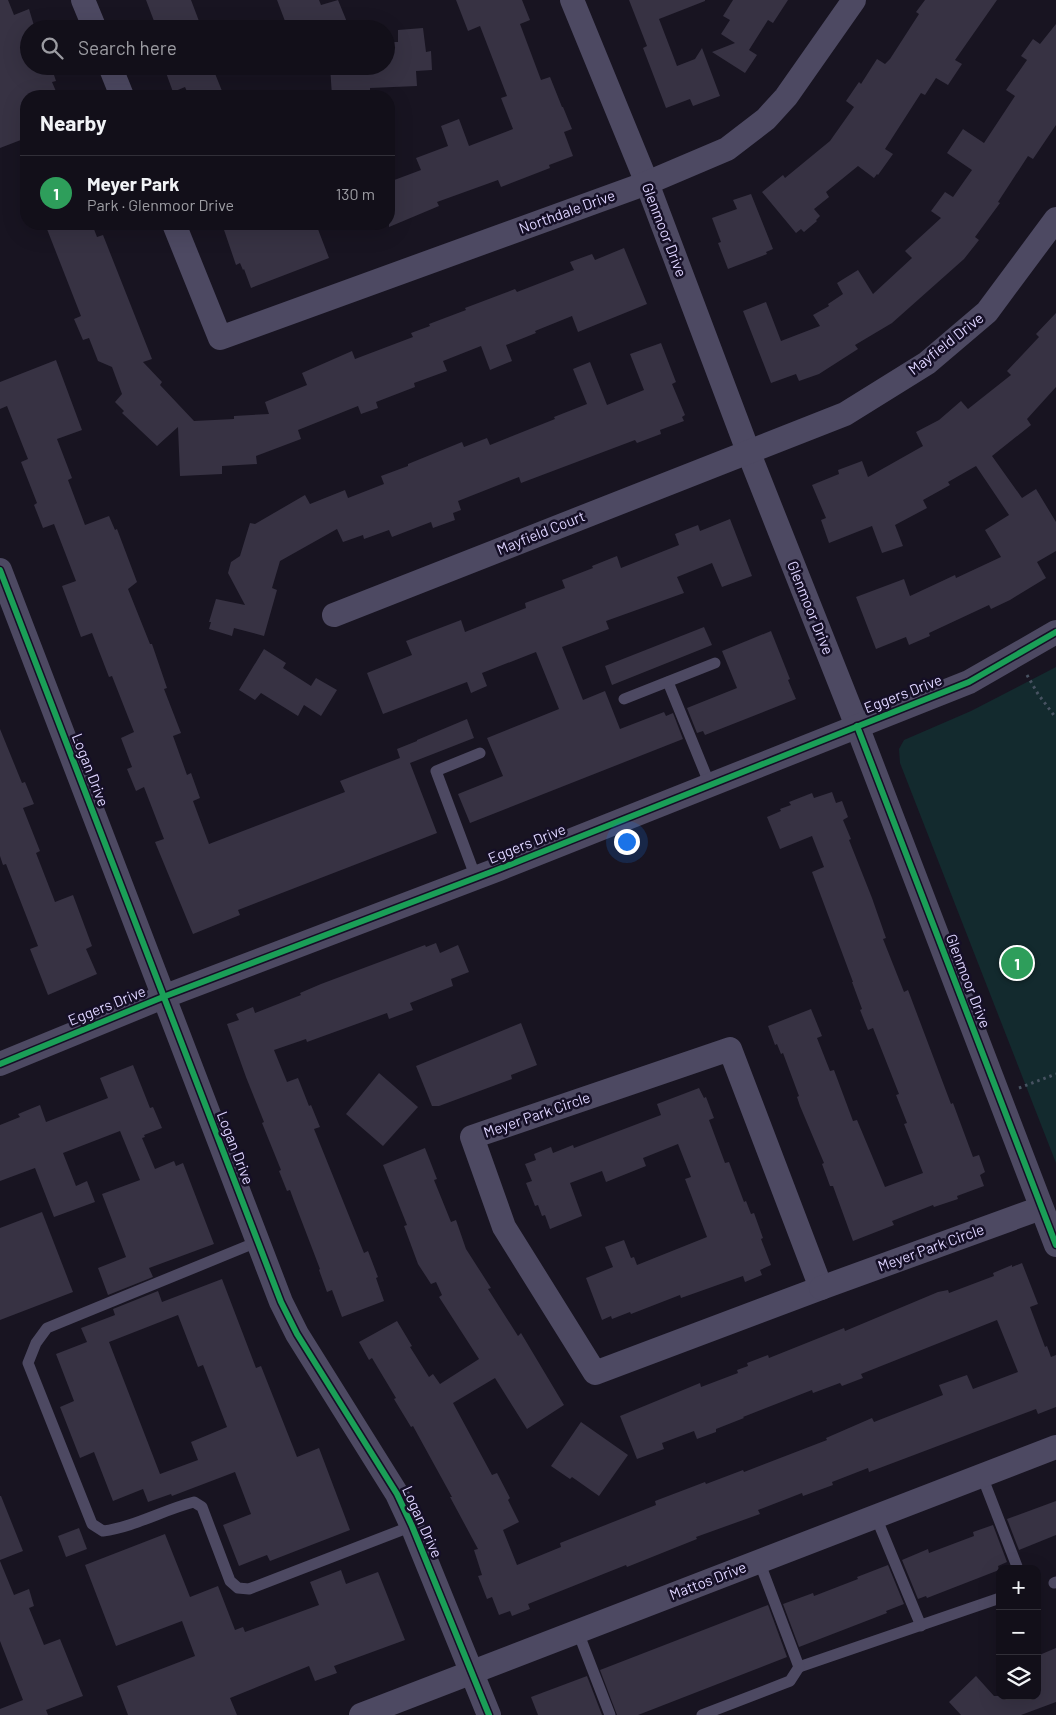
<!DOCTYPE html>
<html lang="en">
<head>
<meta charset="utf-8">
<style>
  body { margin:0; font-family:Barlow,sans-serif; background:#1f1d26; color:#f1f3f6 }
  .controls { position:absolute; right:15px; bottom:15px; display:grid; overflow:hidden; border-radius:10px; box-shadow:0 5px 20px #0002 }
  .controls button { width:45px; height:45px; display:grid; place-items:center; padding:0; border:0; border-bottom:1px solid #312f38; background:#120f19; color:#f1f3f6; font:25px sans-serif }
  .you { position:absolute; left:626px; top:841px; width:18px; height:18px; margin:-12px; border:4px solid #fff; border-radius:50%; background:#1a73e8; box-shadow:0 0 0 8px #1a73e833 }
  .badge { display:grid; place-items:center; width:32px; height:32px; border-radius:50%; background:#ea580c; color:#fff; font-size:16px; font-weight:700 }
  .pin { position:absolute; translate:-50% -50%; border:2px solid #fff; box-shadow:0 1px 5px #0006 }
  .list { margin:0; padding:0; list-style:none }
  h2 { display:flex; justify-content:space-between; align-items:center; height:65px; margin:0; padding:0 20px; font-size:21px }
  h2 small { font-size:16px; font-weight:400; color:#9c9ca2 }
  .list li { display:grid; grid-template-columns:32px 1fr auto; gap:15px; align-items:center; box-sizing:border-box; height:75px; padding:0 20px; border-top:1px solid #312f38 }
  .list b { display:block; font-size:19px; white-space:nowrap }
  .list p { margin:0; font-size:16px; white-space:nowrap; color:#9c9ca2 }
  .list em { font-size:16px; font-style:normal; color:#9c9ca2 }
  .icon { flex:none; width:28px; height:28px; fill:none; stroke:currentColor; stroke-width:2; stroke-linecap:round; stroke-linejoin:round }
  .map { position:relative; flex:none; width:1056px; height:1715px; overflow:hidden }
  .search { position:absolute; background:#120f19; box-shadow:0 5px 20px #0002; left:20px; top:20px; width:375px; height:55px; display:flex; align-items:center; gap:12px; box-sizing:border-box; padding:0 18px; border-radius:28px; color:#9c9ca2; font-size:19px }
  .panel { position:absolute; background:#120f19; box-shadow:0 5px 20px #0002; left:20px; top:90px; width:375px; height:140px; border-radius:20px }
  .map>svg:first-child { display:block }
</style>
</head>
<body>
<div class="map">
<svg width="1056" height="1715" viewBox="0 0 1056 1715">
  <rect width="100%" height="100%" fill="#181421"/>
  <path fill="#132a2e" d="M1056 667V1163L900 763 899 749 904 740 971 711Z"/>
  <g fill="#373243" fill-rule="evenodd">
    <path d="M0 0H8L14 15 29 9 35 29H29V66H51L56 81 52 82 58 96H26V138L0 148Z"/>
    <path d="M146 0H191L202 29H160L157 20 154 21Z"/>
    <path d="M277 0H319L321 5 338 0 347 22 330 29H319L317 23 304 29H288Z"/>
    <path d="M456 0H522L530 20 520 24 541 80 550 77 562 107H563L572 129 564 132 573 156 549 165 550 168 501 187 498 180 437 202 439 206 389 227V182L421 170 416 158 448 146 441 126 459 119 469 146 513 129 501 98 507 96 480 26 468 31Z"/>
    <path d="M629 0H705V1L659 19 677 66 695 59 702 48 720 96 693 106 690 99 666 108 643 48 647 46Z"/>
    <path d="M733 0H788L773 23 768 20 749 50 757 55 745 73 712 52 735 43 721 34 730 20 723 16Z"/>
    <path d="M925 0H997L955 60 962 64 948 85 936 78 925 95 921 93 885 149 893 154 878 175 877 174 874 178 858 166 826 192 829 197 814 209 820 216 816 220 817 221 804 232 801 229 796 233 762 192 783 175 785 178 830 141 854 107 846 101 859 82 861 84 877 59 885 64 890 59 919 14 916 12Z"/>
    <path d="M1056 24V125L1033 159 1028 156 998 202 1000 203 975 237 979 240 964 259 892 323 855 345 858 349 819 374 799 381 796 374 771 383 743 311 766 302 781 341 820 326 813 315 829 306 828 304 843 294 837 283 858 270 873 294 912 258 905 251 941 218 931 211 945 192 953 197 972 170 947 153 963 129 984 143 1015 96 1006 90 1027 60 1021 56 1033 39 1040 44Z"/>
    <path d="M423 28 426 52 431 51 432 70 416 71 417 86 370 88V91L351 92V96H332L330 66H386V42H398V30Z"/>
    <path d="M174 66H212L224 96H189L185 87 173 92 165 70Z"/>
    <path d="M751 194 773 249 766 252 767 254 728 269 718 243 721 242 712 218 737 209 733 200Z"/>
    <path d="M45 224H92L97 237 103 235 152 359 143 362 162 382 160 385 194 421 234 419V416L269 414 265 402 307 385 302 373 352 351 355 359 413 337 411 333 430 326 429 324 466 310 465 308 515 289 517 292 574 270 570 262 592 254 595 260 624 248 647 304 578 332 572 316 535 331 536 333 506 345 512 361 490 370 481 346 443 361 447 371 414 383 415 387 376 402 378 408 361 414 358 406 298 430 301 439 256 456 257 464 222 466V474L180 476 178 427 157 446 122 413 124 411 115 402 122 394 112 367 98 361 89 338 83 340 74 319 81 316Z"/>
    <path d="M222 224H316L329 258 251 288 244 269 243 270 240 263 236 265Z"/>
    <path d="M1056 313V387L1027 419 1031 425 992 456 1022 498 1036 489 1056 522V551L1037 562 1046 578 1010 600 991 609 989 605 929 633 930 636 909 645 906 637 876 649 856 597 904 579 910 596 955 575 956 578 1001 557 985 530 1009 515 976 466 948 482 950 485 923 500 927 508 895 525 903 546 882 553 872 526 829 543 821 520 826 518 812 485 839 474 838 470 862 461 868 477 923 446 916 432 939 420 961 401 968 409 1011 375 1007 371 1039 337 1036 334Z"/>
    <path d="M661 343 676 382 672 384 685 415 682 417 684 421 660 430 661 434 637 443 635 440 521 483 519 477 458 501 461 510 453 513 455 520 433 528 431 522 392 537 389 530 364 539 363 535 343 542 337 529 280 561 272 588 277 590 264 636 234 628 232 636 209 629 211 622H209L216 599 245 605 228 573 231 562 240 556 250 523 255 524 305 495 310 504 345 490 348 498 384 484 381 476 408 466V464L462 442 464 447 487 438 490 445 555 419 554 417 587 404 573 369 590 362 607 405 644 390 630 354Z"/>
    <path d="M56 360 82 430 57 439 72 478 68 480 85 525 109 516 115 530 117 529 137 582 128 589 150 644H152L167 688 164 689 181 733 173 736 187 775 191 773 200 798 193 801 209 844 345 792 340 781 400 758 397 749 417 741V740L467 719 474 738 410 763 437 833 238 910 240 915 193 934 155 842 164 839 144 787 136 791 127 769 132 767 121 738 134 732 112 676 109 677 92 633 81 637 62 586 76 581 54 524 43 528 34 505 37 503 21 462 28 459 7 406 0 409V382Z"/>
    <path d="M730 519 752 576 722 587 712 563 677 577 684 593 606 621 609 629 562 647 583 700 605 691 620 729 664 712 666 716 673 713 683 739 470 823 458 794 503 776 487 738 559 709 536 652 482 673 487 686 471 693 467 682 383 714 367 673 412 655 406 641 461 620 465 632 526 608 525 603 565 588 562 580 593 568 592 566 617 556 621 568 679 545 675 534 698 525 700 531Z"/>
    <path d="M704 627 712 645 612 685 605 666Z"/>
    <path d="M771 631 790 679 788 680 796 699 705 735 703 731 697 733 687 708 737 688 722 651Z"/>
    <path d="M264 649 286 663 283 668 311 686 316 678 337 690 321 716 304 705 298 716 261 693 255 700 239 690Z"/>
    <path d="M0 729 22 783 25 782 34 804 23 808 40 851 36 853 55 902 73 895 92 946 86 949 97 974 48 995 30 949 38 946 6 864 3 865 0 856Z"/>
    <path d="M832 792 836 803 842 801 848 817 843 820 851 839 849 840 872 898 886 938 883 939 904 992 908 990 951 1104 953 1103 973 1157 979 1155 985 1172 980 1175 984 1186 957 1196 958 1199 934 1207 933 1205 892 1221 894 1225 853 1241 833 1186H830L822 1164 824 1163 800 1106 797 1097 799 1096 783 1053 781 1054 777 1044 775 1045 768 1026 811 1009 822 1036 817 1038 830 1071 834 1070 853 1121 857 1120 885 1187 923 1173 904 1124 907 1123 896 1095 899 1094 873 1028 868 1030 860 1010 862 1009 852 982H853L812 872 824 867 812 836 780 849 767 817 781 811 780 809 791 805 789 802 812 793 814 798Z"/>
    <path d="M436 943 440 953 458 945 469 972 451 979 453 986 410 1003 413 1010 389 1019 387 1013 307 1042 306 1039 274 1050 287 1082 298 1078 309 1106 311 1105 320 1127 314 1129 364 1253 368 1251 378 1277 376 1278 384 1301 342 1317 332 1290 327 1292 319 1270 320 1269 294 1201 290 1190 287 1191 279 1171 281 1170 262 1123 264 1122 246 1077 227 1024 239 1020 236 1014 253 1007 255 1013 301 995 300 993 321 984 425 945 426 947Z"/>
    <path d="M521 1023 537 1065 511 1075 512 1079 439 1106H432L416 1066Z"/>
    <path d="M133 1065 150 1108 153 1107 162 1128 144 1135 145 1137 142 1138 155 1169 174 1161 176 1166 183 1163 214 1244 149 1268 153 1277 108 1295 98 1268 126 1257 102 1194 140 1180 120 1131 63 1153 76 1186 87 1181 95 1202 54 1217 35 1168 0 1181V1125L20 1117 18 1114 40 1105 46 1122 108 1098 100 1078Z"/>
    <path d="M379 1073 418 1107 383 1146 346 1114Z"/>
    <path d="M699 1088 704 1098 706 1097 714 1118 709 1120 725 1163 729 1162 744 1202 746 1201 751 1214 754 1213 763 1238 761 1239 771 1265 760 1270 762 1275 745 1282 743 1276 681 1298 680 1295 631 1314 630 1312 612 1319 611 1316 602 1320 586 1278 613 1267 605 1247 624 1240 631 1258 634 1257 637 1265 707 1237 685 1179 691 1177 678 1144 643 1158 646 1166 606 1182 602 1171 570 1183 582 1216 550 1229 545 1215 542 1216 538 1205 535 1206 526 1183 532 1181 525 1164 536 1160 534 1154 551 1147 553 1153 573 1145 574 1148 661 1115 657 1104Z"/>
    <path d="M425 1148 437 1179 434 1180 451 1222 456 1220 466 1249 491 1288 488 1289 518 1336 521 1333 564 1405 527 1429 495 1378 453 1403 492 1475 497 1473 510 1498 508 1500 519 1522 503 1530 517 1565 561 1547 560 1543 656 1505 655 1501 705 1482 706 1484 743 1470 744 1472 827 1440 826 1438 872 1418 874 1422 943 1395 939 1385 967 1375 973 1389 1018 1372 997 1320 861 1374 863 1378 842 1386 840 1383 813 1393 812 1390 743 1417 744 1418 716 1429V1432L697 1439 694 1431 662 1443 664 1449 637 1459 620 1416 700 1383 701 1387 738 1373 737 1370 748 1366 747 1363 768 1355 769 1358 844 1328 845 1331 938 1292 948 1290 949 1293 994 1276 993 1273 1012 1265V1267L1022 1263 1038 1304 1030 1307 1045 1347 1047 1346 1051 1357 1056 1355V1407L1038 1414 1036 1409 869 1472 868 1468 832 1482 833 1485 803 1496 802 1493 758 1510 760 1514 696 1537 697 1539 627 1567 626 1565 528 1604 530 1609 512 1616 510 1611 499 1615 492 1597 487 1599 478 1576 482 1575 474 1550 478 1549 450 1497H452L413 1426 411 1427 394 1399 396 1398 372 1358 369 1360 359 1342 397 1321 412 1346 410 1347 429 1377 433 1374 440 1384 479 1359 439 1297 442 1295 436 1282 431 1284 418 1264 404 1226 407 1225 383 1165Z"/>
    <path d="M42 1212 73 1292 0 1320V1228Z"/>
    <path d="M222 1279 256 1368 261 1366 297 1457 319 1448 350 1530 270 1561 267 1555 239 1566 223 1525 251 1514 235 1472 172 1496 171 1494 148 1502 143 1489 113 1501 94 1452 80 1458 60 1407 74 1401 56 1354 87 1342 81 1328 115 1315 113 1309 158 1291 162 1302ZM178 1315 198 1367 203 1365 227 1427 191 1442 198 1460 160 1474 109 1342Z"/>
    <path d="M581 1422 628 1455 599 1496 572 1477 570 1479 551 1466Z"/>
    <path d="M0 1496H1L23 1551 0 1560Z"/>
    <path d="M1056 1501V1535L1019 1550 1007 1519Z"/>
    <path d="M993 1525 1007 1562 998 1566 999 1570 927 1598 926 1596 918 1599 902 1560 928 1549 929 1553 974 1536 973 1532Z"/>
    <path d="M79 1528 87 1549 66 1557 58 1536Z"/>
    <path d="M165 1534 190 1597 218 1586 235 1630 243 1627 245 1632 319 1605 310 1582 341 1570 346 1584 378 1572 405 1640 334 1666 337 1673 315 1681 309 1666 230 1698 237 1715H128L117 1686 195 1656 182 1621 116 1646 85 1565Z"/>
    <path d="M0 1561 14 1595 29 1589 34 1606 29 1608 44 1645 60 1639 83 1696 46 1710 48 1715H0V1709L23 1700 0 1641Z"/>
    <path d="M888 1565 904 1604 886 1611 887 1613 799 1647 783 1604 813 1593 814 1596 858 1579 857 1577Z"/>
    <path d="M768 1605 787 1657 638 1715H617L600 1670Z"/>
    <path d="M1056 1648V1702L1021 1715H961L949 1702 976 1676 994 1696H1037V1656Z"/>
    <path d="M587 1676 602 1715H538L531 1697Z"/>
  </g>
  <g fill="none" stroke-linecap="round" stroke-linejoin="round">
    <g stroke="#485362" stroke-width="3" stroke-dasharray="2.5 4" stroke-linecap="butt">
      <path d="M1027 675 1038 694 1056 718"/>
      <path d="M1019 1088 1056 1074"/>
    </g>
    <g stroke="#4d4962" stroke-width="11">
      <path d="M668 682 710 785"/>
      <path d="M624 699 715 663"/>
      <path d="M476 878 436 771 480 753"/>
      <path d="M257 1242 47 1328 36 1343 28 1363 92 1524 103 1531C134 1527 163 1510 194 1502L202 1507 230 1581 238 1588 249 1589 412 1526"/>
      <path d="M982 1476 1018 1569"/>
      <path d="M876 1517 921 1626"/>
      <path d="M1054 1583 1056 1582"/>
      <path d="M578 1632 610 1715"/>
      <path d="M799 1667 1000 1598"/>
      <path d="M702 1715 790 1681 799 1667 759 1561"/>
    </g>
    <g stroke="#4d4962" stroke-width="24">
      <path d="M83 0 95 29"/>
      <path d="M572 0 647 183 748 451 857 726 1056 1245"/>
      <path d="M110 66 122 96"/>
      <path d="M174 224 220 338 647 183 727 149 766 119 786 97 854 0"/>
      <path d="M0 570 281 1302 297 1334 397 1494 412 1526 489 1715"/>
      <path d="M334 615 845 414 927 363 987 312 1056 219"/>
      <path d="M730 1049 821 1288 595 1373 504 1227 472 1137Z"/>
      <path d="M0 1064 163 997 499 869 969 682 1056 632"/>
      <path d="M821 1288 1041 1208"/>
      <path d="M361 1715 1056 1447"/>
    </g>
    <defs>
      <g id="cycleway">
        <path d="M0 570 281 1302 297 1334 397 1494 412 1526 489 1715"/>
        <path d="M857 726 1056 1245"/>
        <path d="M0 1064 163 997 499 869 969 682 1056 632"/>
      </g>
    </defs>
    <use href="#cycleway" stroke="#150f26" stroke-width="9"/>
    <use href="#cycleway" stroke="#1a9f57" stroke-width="6"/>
  </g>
  <g text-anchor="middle" stroke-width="5" stroke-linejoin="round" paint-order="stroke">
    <g font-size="15" fill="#ded4ff" stroke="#150f26">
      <text transform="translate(567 212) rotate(-20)" y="5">Northdale Drive</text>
      <text transform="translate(664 230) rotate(69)" y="5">Glenmoor Drive</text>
      <text transform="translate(946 344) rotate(-38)" y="5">Mayfield Drive</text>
      <text transform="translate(541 533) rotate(-22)" y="5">Mayfield Court</text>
      <text transform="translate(810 608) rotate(68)" y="5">Glenmoor Drive</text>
      <text transform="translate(903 694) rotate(-21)" y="5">Eggers Drive</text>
      <text transform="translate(90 770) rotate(69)" y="5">Logan Drive</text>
      <text transform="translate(527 844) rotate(-22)" y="5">Eggers Drive</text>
      <text transform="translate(968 981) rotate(69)" y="5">Glenmoor Drive</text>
      <text transform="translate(107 1006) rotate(-22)" y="5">Eggers Drive</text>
      <text transform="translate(537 1115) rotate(-19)" y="5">Meyer Park Circle</text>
      <text transform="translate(235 1148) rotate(69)" y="5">Logan Drive</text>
      <text transform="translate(931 1248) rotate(-20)" y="5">Meyer Park Circle</text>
      <text transform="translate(422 1522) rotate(66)" y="5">Logan Drive</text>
      <text transform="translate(708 1581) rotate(-21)" y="5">Mattos Drive</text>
    </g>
  </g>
</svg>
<div class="controls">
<button>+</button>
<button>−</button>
<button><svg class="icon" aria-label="layers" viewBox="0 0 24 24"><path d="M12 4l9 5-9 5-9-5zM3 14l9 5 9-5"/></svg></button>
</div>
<div class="you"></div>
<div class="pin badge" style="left:1017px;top:963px;background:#2e9e5b">1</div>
<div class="search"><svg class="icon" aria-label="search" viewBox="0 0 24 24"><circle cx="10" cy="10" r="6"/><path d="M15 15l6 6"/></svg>Search here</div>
<section class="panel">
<h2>Nearby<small></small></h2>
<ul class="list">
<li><span class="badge" style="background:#2e9e5b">1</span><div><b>Meyer Park</b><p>Park · Glenmoor Drive</p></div><em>130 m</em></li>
</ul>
</section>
</div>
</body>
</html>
